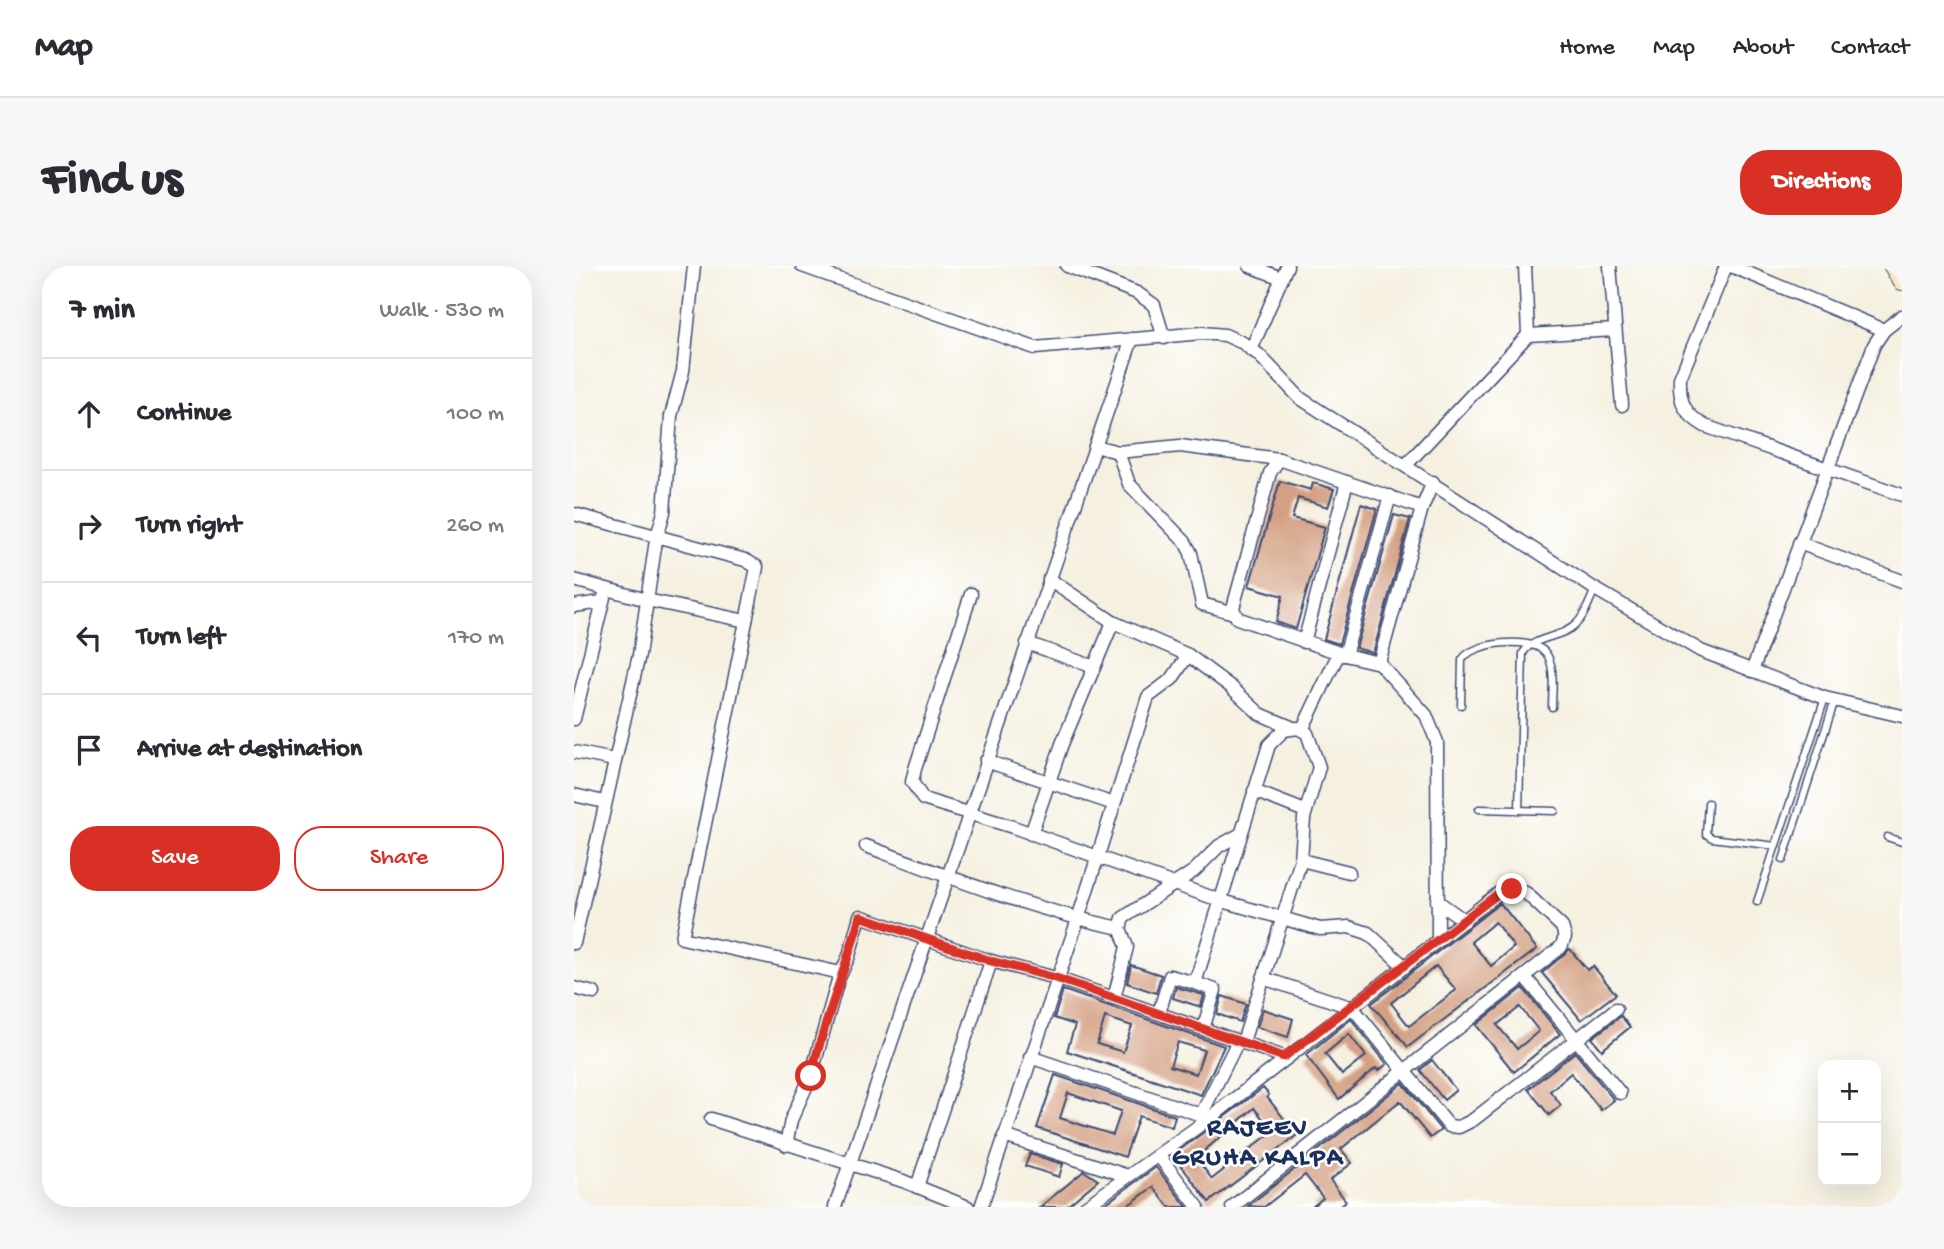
<!DOCTYPE html>
<html lang="en">
<head>
<meta charset="utf-8">
<style>
  body { margin:0; font-family:"Gochi Hand",sans-serif; background:#f7f7f7; color:#2b2b33 }
  .controls { position:absolute; right:21px; bottom:21px; display:grid; overflow:hidden; border-radius:14px; box-shadow:0 7px 28px #0002 }
  .controls button { width:63px; height:63px; display:grid; place-items:center; padding:0; border:0; border-bottom:2px solid #e1e1e2; background:#fff; color:#2b2b33; font:35px sans-serif }
  .stop { position:absolute; width:21px; height:21px; margin:-16px; border:5px solid #d93025; border-radius:50%; background:#fff }
  .stop.end { background:#d93025; border-color:#fff; box-shadow:0 2px 7px #0008 }
  .list { margin:0; padding:0; list-style:none }
  h2 { display:flex; justify-content:space-between; align-items:center; height:91px; margin:0; padding:0 28px; font-size:30px }
  h2 small { font-size:23px; font-weight:400; color:#7c7c81 }
  .list li { display:grid; grid-template-columns:46px 1fr auto; gap:21px; align-items:center; box-sizing:border-box; height:112px; padding:0 28px; border-top:2px solid #e1e1e2 }
  .list b { display:block; font-size:26px; white-space:nowrap }
  .list em { font-size:23px; font-style:normal; color:#7c7c81 }
  .actions { display:flex; gap:14px; padding:21px 28px }
  .actions a { flex:1; padding:16px 0; border:2px solid #d93025; border-radius:28px; text-align:center; font-size:24px; color:#d93025 }
  .actions .main { background:#d93025; color:#fff }
  .icon { flex:none; width:38px; height:38px; fill:none; stroke:currentColor; stroke-width:2; stroke-linecap:round; stroke-linejoin:round }
  .map { position:relative; flex:none; width:1328px; height:941px; overflow:hidden; border-radius:28px }
  header { display:flex; align-items:center; gap:42px; box-sizing:border-box; height:98px; padding:0 35px; background:#fff; border-bottom:2px solid #e1e1e2 }
  header strong { font-size:33px }
  nav { display:flex; gap:38px; margin-inline-start:auto; font-size:24px }
  .intro { display:flex; align-items:center; justify-content:space-between; box-sizing:border-box; height:168px; padding:0 42px }
  h1 { margin:0; font-size:49px }
  .button { padding:18px 32px; border-radius:28px; background:#d93025; color:#fff; font-size:24px; font-weight:700 }
  main { display:flex; gap:42px; padding:0 42px }
  aside { flex:1; background:#fff; border-radius:28px; box-shadow:0 7px 28px #0002 }
  .map>svg:first-child { display:block }
</style>
</head>
<body>
<header>
<strong>Map</strong>
<nav><a>Home</a><a>Map</a><a>About</a><a>Contact</a></nav>
</header>
<div class="intro"><h1>Find us</h1><a class="button">Directions</a></div>
<main>
<aside>
<h2>7 min<small>Walk · 530 m</small></h2>
<ul class="list">
<li><svg class="icon" aria-label="ahead" viewBox="0 0 24 24"><path d="M12 20V5M6 11l6-6 6 6"/></svg><div><b>Continue</b></div><em>100 m</em></li>
<li><svg class="icon" aria-label="right" viewBox="0 0 24 24"><path d="M7 20v-9h11M14 6l5 5-5 5"/></svg><div><b>Turn right</b></div><em>260 m</em></li>
<li><svg class="icon" aria-label="left" viewBox="0 0 24 24"><path d="M17 20v-9H6M10 6l-5 5 5 5"/></svg><div><b>Turn left</b></div><em>170 m</em></li>
<li><svg class="icon" aria-label="arrive" viewBox="0 0 24 24"><path d="M6 21V4h12l-3 4 3 4H6"/></svg><div><b>Arrive at destination</b></div></li>
</ul>
<div class="actions"><a class="main">Save</a><a>Share</a></div>
</aside>
<div class="map">
<svg width="1328" height="941" viewBox="0 0 1328 941">
  <rect width="100%" height="100%" fill="#fff"/>
  <filter id="ink" filterUnits="userSpaceOnUse"><feTurbulence type="fractalNoise" baseFrequency=".0143" numOctaves="2"/><feDisplacementMap in="SourceGraphic" scale="14" xChannelSelector="R" yChannelSelector="G"/><feConvolveMatrix kernelMatrix="1 2 1 2 8 2 1 2 1" color-interpolation-filters="sRGB"/></filter>
  <filter id="wash" filterUnits="userSpaceOnUse"><feTurbulence type="fractalNoise" baseFrequency=".00686" numOctaves="4" result="noise"/><feDisplacementMap in="SourceGraphic" scale="28" xChannelSelector="R" yChannelSelector="G"/><feGaussianBlur stdDeviation="1.57" result="paint"/><feColorMatrix in="noise" values="0 0 0 0 0 0 0 0 0 0 0 0 0 0 0 0 0 1.4 0 .05"/><feComposite in="paint" operator="in"/></filter>
  <g filter="url(#wash)">
    <rect width="100%" height="100%" fill="#f5f0e0"/>
    <g id="blocks">
      <g fill="#d4a083" fill-rule="evenodd">
        <path d="M706 215 737 224 739 217 760 223 754 241 724 232 718 252 751 261 722 363 702 356 709 330 675 320Z"/>
        <path d="M787 238 803 243 765 378 750 373Z"/>
        <path d="M820 249 836 253 799 387 782 382Z"/>
        <path d="M926 637 963 683 834 781 797 738ZM921 656 940 681 917 700 897 676ZM862 700 882 724 835 760 817 737Z"/>
        <path d="M996 683 1013 704 1019 700 1042 728 1007 754 968 707Z"/>
        <path d="M557 699 587 709 582 727 553 717Z"/>
        <path d="M602 721 630 729 627 741 599 732Z"/>
        <path d="M949 722 986 768 940 806 902 759ZM946 741 965 765 943 783 923 759Z"/>
        <path d="M489 724 650 780 627 829 493 785 501 759 480 752ZM531 751 558 760 549 786 523 778ZM604 776 630 784 622 808 596 800Z"/>
        <path d="M648 730 672 738 666 756 643 748Z"/>
        <path d="M689 743 719 753 714 771 683 761Z"/>
        <path d="M1047 750 1056 761 1028 784 1018 772Z"/>
        <path d="M777 753 813 798 804 805 802 802 765 833 732 789ZM775 768 792 790 768 809 751 788Z"/>
        <path d="M1001 786 1040 834 1027 844 997 807 976 825 987 839 975 849 954 823Z"/>
        <path d="M858 794 882 824 870 834 846 804Z"/>
        <path d="M481 809 601 850 598 861 565 850 551 891 463 862ZM494 827 547 845 539 869 486 852Z"/>
        <path d="M829 817 867 864 856 872 826 835 767 883 778 897 756 914 772 935 765 941H738L749 932 731 909 690 941 674 940Z"/>
        <path d="M689 822 695 829 693 831 723 869 635 936 599 889ZM680 842 699 865 638 913 622 892Z"/>
        <path d="M456 888 489 898 485 911 451 900Z"/>
        <path d="M582 901 613 941H595L579 921 552 941H527Z"/>
        <path d="M510 905 524 914 492 941H466Z"/>
      </g>
    </g>
  </g>
  <g filter="url(#ink)">
    <use href="#blocks" fill-opacity="0" stroke="#3c4c72" stroke-width="2"/>
    <g fill="none" stroke-linecap="round" stroke-linejoin="round">
      <defs>
        <g id="service">
          <path d="M887 439 888 394C898 376 956 370 971 386 982 398 978 425 978 441"/>
          <path d="M1134 537 1132 568 1138 572 1202 580"/>
          <path d="M905 543 981 545"/>
          <path d="M945 544 949 387C961 369 987 373 1002 358 1011 350 1016 334 1021 323"/>
          <path d="M1313 571 1328 576"/>
          <path d="M1209 594 1261 434"/>
          <path d="M1183 636 1251 432"/>
        </g>
        <g id="minor">
          <path d="M228 0 461 82 628 67 651 69 669 77 685 89 726 132 1021 323 1127 385 1251 432 1328 450"/>
          <path d="M493 0 563 27 580 39 590 72"/>
          <path d="M676 0 707 12"/>
          <path d="M1036 0 1048 139"/>
          <path d="M1152 0 1106 112C1105 136 1110 148 1131 160L1328 229"/>
          <path d="M1157 0 1310 64"/>
          <path d="M954 69 1041 64"/>
          <path d="M677 84 713 0"/>
          <path d="M521 180 544 186 606 180 705 193"/>
          <path d="M544 186 555 218 611 276 617 287 628 338 660 347"/>
          <path d="M832 199 954 69 951 0"/>
          <path d="M848 242 705 193 696 207 659 342 663 352 771 389 805 397 852 449 863 476 864 675"/>
          <path d="M0 248 171 294 183 301 108 672 267 707"/>
          <path d="M1225 277 1328 315"/>
          <path d="M475 313 539 356 614 389 657 421 686 448 717 461"/>
          <path d="M0 314 73 334 172 355"/>
          <path d="M397 328 341 503 338 516 349 533 439 561 645 634 746 663 775 661 794 667 831 701"/>
          <path d="M0 340 28 336"/>
          <path d="M730 376 773 216"/>
          <path d="M453 377 520 401"/>
          <path d="M771 389 816 230"/>
          <path d="M805 397 848 242 859 216"/>
          <path d="M1178 405 1300 79 1310 64 1328 50"/>
          <path d="M0 453 32 323"/>
          <path d="M728 464 765 387"/>
          <path d="M0 486 40 494"/>
          <path d="M412 495 540 538"/>
          <path d="M680 525 731 545"/>
          <path d="M0 529 30 536"/>
          <path d="M457 568 488 478 539 356"/>
          <path d="M292 580C375 611 459 644 546 662"/>
          <path d="M727 594 775 606"/>
          <path d="M863 635 891 655"/>
          <path d="M0 677 65 389 82 274 90 246 97 150 109 105 120 0"/>
          <path d="M951 711 1046 827"/>
          <path d="M689 712 779 742 875 860 885 861 899 854 1042 743"/>
          <path d="M621 717 641 724 629 763"/>
          <path d="M0 722 20 727"/>
          <path d="M540 732 553 681 546 662 549 652 620 605 645 580 665 569"/>
          <path d="M585 747 596 710 621 717 695 479 710 464 724 462 733 467 745 501 730 552 727 594 669 776"/>
          <path d="M456 791 636 852"/>
          <path d="M627 849 664 775"/>
          <path d="M137 853 329 915 394 941"/>
          <path d="M430 870 554 910"/>
          <path d="M212 879 217 854 237 810 264 714 275 690 286 650 417 695 482 712 710 791"/>
          <path d="M585 890 624 941"/>
          <path d="M343 921 417 695"/>
          <path d="M261 941 558 73"/>
          <path d="M407 941 504 653 574 431 598 413 614 389"/>
          <path d="M511 941 636 852 925 627 938 623 952 627 988 661 991 671 987 681 658 941"/>
        </g>
        <path id="secondary" d="M1319 0 1328 15"/>
      </defs>
      <use href="#service" stroke="#3c4c72" stroke-width="9"/>
      <use href="#minor" stroke="#3c4c72" stroke-width="15"/>
      <use href="#secondary" stroke="#3c4c72" stroke-width="20"/>
      <use href="#service" stroke="#fff" stroke-width="6"/>
      <use href="#minor" stroke="#fff" stroke-width="12"/>
      <use href="#secondary" stroke="#f8e8c3" stroke-width="18"/>
    </g>
  </g>
  <g fill="none" stroke-linecap="round" stroke-linejoin="round" filter="url(#ink)">
    <path stroke="#d93025" stroke-width="9" d="M237 810C250 755 272 704 286 650L417 695 482 712 710 791 925 627 938 623"/>
  </g>
  <g text-anchor="middle" stroke-width="5" stroke-linejoin="round" paint-order="stroke">
    <g font-size="26" font-weight="bold" letter-spacing="2" fill="#1b2f5e" stroke="#fff">
      <text x="684" y="868">RAJEEV<tspan x="684" dy="30">GRUHA KALPA</tspan></text>
    </g>
  </g>
</svg>
<div class="controls">
<button>+</button>
<button>−</button>
</div>
<div class="stop" style="left:237px;top:810px"></div>
<div class="stop end" style="left:938px;top:623px"></div>
</div>
</main>
</body>
</html>
